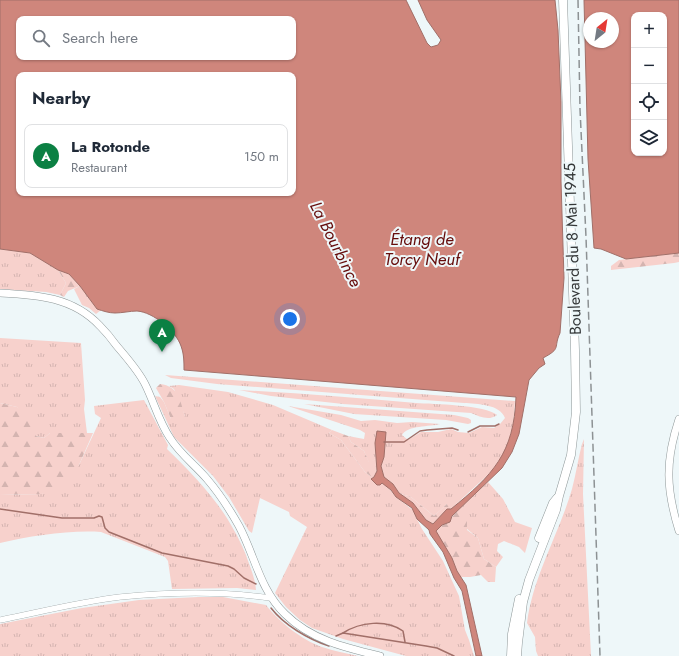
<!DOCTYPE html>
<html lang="en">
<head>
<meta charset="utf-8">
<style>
  body { margin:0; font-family:Jost,sans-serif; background:#f6f6f7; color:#1f2937 }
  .controls { position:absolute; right:12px; top:12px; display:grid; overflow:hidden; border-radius:8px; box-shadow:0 1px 3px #0004 }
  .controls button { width:36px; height:36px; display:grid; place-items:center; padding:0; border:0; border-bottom:1px solid #e0e1e3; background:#fff; color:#1f2937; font:20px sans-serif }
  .compass { position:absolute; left:583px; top:12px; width:36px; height:36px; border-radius:50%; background:#fff; box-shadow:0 1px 3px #0004; rotate:30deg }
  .you { position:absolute; left:290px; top:319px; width:14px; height:14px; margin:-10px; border:3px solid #fff; border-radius:50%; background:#1a73e8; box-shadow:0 0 0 6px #1a73e833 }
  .badge { display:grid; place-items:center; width:26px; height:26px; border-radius:50%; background:#0b8043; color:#fff; font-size:13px; font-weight:700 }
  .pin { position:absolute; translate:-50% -33px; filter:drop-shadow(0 1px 2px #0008) }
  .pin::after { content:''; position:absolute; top:21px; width:14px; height:12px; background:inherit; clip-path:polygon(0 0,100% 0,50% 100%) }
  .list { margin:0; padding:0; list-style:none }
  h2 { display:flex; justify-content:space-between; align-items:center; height:52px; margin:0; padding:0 16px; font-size:17px }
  h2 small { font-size:13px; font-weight:400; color:#747a83 }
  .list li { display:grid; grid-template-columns:26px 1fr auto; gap:12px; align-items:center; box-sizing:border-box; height:64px; margin:0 8px 8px; padding:0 8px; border:1px solid #e0e1e3; border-radius:8px }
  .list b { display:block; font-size:15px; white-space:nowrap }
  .list p { margin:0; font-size:13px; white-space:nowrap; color:#747a83 }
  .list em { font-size:13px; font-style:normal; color:#747a83 }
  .icon { flex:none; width:22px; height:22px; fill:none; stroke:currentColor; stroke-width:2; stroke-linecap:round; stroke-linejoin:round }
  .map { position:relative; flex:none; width:679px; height:656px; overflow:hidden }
  .search { position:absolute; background:#fff; box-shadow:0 1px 3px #0004; left:16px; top:16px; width:280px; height:44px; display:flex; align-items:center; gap:10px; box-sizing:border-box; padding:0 14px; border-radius:8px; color:#747a83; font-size:15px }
  .panel { position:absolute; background:#fff; box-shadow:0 1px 3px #0004; left:16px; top:72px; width:280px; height:124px; border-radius:8px }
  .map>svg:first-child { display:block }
</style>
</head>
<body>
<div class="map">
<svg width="679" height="656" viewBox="0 0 679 656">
  <defs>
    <pattern id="grass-tufts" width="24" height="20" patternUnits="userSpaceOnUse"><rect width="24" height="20" fill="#f7d1cc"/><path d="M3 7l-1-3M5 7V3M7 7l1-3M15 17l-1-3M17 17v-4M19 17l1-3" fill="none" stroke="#d4b4b0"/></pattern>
    <pattern id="forest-firs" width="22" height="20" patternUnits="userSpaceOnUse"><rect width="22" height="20" fill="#f7d1cc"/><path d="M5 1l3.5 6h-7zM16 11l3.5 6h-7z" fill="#d4b4b0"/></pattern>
  </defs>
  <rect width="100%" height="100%" fill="#eef7f9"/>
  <g fill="url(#grass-tufts)">
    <path d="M0 249 30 253 58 270 66 283 60 295 46 292 0 289Z"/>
    <path d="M80 286 97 309 101 310 96 314 89 308 82 305 74 289Z"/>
    <path d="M0 338 81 343 85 400 84 409 87 433H50L44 438 36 436 17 407 0 403Z"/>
    <path d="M165 375 515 401 513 428 509 443 502 457 493 470 451 509 447 504 434 516 411 497 399 493 393 484 384 477 381 466 385 447 375 443 376 459 369 463 364 451 351 442 348 436 364 439 365 433 360 430 288 406 341 415 361 421 375 420 397 423 412 422 440 424C429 427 408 425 402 435L408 440 421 432H438L451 429 458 432 469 433 482 427 494 428 500 424 505 418C500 404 477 404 464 403L217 384 171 378Z"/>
    <path d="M179 385 228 392 273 405 332 430 329 433 341 440 365 472 373 478 371 479 386 485 396 497 414 511 415 515 422 529 443 561 459 596 465 630 469 640 474 656H406L343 639 312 628 300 620 286 607 275 593 307 527 290 516 289 512 260 498 252 533 249 531 229 497 213 476 174 437 155 396 160 397 164 402 171 419 185 416 174 389 169 386Z"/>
    <path d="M239 390C298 393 357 398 416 403 433 404 486 405 497 415 489 421 480 417 471 413L343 404 271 396Z"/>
    <path d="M144 400 168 445 167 449C201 482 228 511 246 555 250 567 255 577 256 590L237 588 172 589 168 561 165 557 101 532C69 530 31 536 0 543V495L42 494 79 465 101 418 95 414 94 406Z"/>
    <path d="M304 404 454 415 468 418 471 420V423L468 424 446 420 354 414Z"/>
    <path d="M584 439 583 494 591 656H538L536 651 535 637 527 623C533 576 559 534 572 489 576 474 578 459 582 444Z"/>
    <path d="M488 482 503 499 515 522 532 528 525 553 519 547 504 541 498 544 497 551 503 557 496 567 484 559 478 538 467 529 459 515V509Z"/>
    <path d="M198 597H223L266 605C278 621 302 640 322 647 334 651 346 653 358 656H0V624L82 608 139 600Z"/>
  </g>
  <g fill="url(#forest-firs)">
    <path d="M679 253V262L674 263 611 270V266L619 260Z"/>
    <path d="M58 270 69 274 80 286 68 291 64 297 60 295 66 283Z"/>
    <path d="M160 384C179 386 180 401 185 416L178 423 171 419 164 402 156 388Z"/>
    <path d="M0 403 17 407 32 420 36 436 44 438 50 433H93L79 465 66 485 42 494 0 495Z"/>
    <path d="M332 430 348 436 351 442 364 451 369 462 376 459C376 467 379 472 373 478L365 472 341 440 329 433Z"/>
    <path d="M399 493 411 497 434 516 448 503 451 509H447L433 524 426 520 413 503Z"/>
    <path d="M459 509V515L467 519V530L478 538 484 559 496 567 495 582H488L481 575 470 577H460L457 571 452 558 435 531 442 525 450 522 452 517Z"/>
  </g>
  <g fill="#cf867c" stroke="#a16f68" fill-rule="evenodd">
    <path d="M0 0H406L427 43 431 47 438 45 441 40 427 20 418 0H555L558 30 561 102V181L564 278 560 333C553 348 562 348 543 358L545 364 539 368 529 380 519 434 512 452 502 468 452 516 450 522 442 525 436 531 452 558 457 571 466 585 482 656H476L462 591 454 578 443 552 430 534 429 530 417 519 412 508 396 497 391 490 382 483 380 485H377L371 479 374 477 377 471 375 443 377 431 386 432 384 457 381 466 384 477 393 484 399 493 413 503 426 520 433 524 447 509H451C493 475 514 453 516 397L184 370C184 362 184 354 181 346 176 331 153 312 137 311 130 311 122 313 115 313 109 313 103 311 97 309L80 286 69 274 58 270 30 253 0 249ZM19 19H293V57H19ZM19 75H293V193H19Z"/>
    <path d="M584 0H679V253L626 259 601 249 594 248 588 159ZM634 15H664V153H634ZM589 18H613V42H589Z"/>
  </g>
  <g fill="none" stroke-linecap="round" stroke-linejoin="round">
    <g stroke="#a16f68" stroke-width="1.5">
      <path d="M468 432 480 426H495L499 424"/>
      <path d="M384 442H404L420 431 427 430 452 428 458 430"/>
      <path d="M0 509 62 518H94L99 516 102 517 105 528 109 532 162 553 228 566 234 569 244 578 256 584"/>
      <path d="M271 608C284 625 308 639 329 646"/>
      <path d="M343 633C360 622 386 619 403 631L405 642"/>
      <path d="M336 636 343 633 426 646 437 648 454 656"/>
    </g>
    <defs>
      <path id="minor" d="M0 620C40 612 79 602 120 597 170 592 221 591 271 598"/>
      <g id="tertiary">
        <path d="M0 293C38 295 73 297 100 326 106 332 111 338 116 345 126 357 138 370 145 384 154 402 159 422 170 438 180 454 195 465 207 479 219 493 230 510 239 526 255 556 260 590 285 614 311 640 346 648 380 656"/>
        <path d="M679 419C665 461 666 489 679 531"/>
      </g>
      <g id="secondary">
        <path d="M539 538 553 503 557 498"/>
        <path d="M511 656 512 634 519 599"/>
        <path d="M517 656 518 643 523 602 529 580 556 510 559 496 571 455 576 412 575 350 563 0"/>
      </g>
    </defs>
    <use href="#minor" stroke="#8e9798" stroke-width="6"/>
    <use href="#tertiary" stroke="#8e9798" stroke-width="8"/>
    <use href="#secondary" stroke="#8e9798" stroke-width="9"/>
    <use href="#minor" stroke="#fff" stroke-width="5.5"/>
    <use href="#tertiary" stroke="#fff" stroke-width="7"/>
    <use href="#secondary" stroke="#fff" stroke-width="8"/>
    <path stroke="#8d9294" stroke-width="1.5" stroke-dasharray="8 4" stroke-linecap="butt" d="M578 0 580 109 586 237 600 656"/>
  </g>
  <g text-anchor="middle" stroke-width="4" stroke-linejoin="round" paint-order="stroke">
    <g font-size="16" fill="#353839" stroke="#eef7f9">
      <text transform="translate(572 249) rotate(-92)" y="6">Boulevard du 8 Mai 1945</text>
    </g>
    <g font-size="17" font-style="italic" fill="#660d0c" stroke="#eef7f9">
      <text x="422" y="245">Étang de<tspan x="422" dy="20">Torcy Neuf</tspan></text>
      <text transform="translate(336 244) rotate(63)" y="6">La Bourbince</text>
    </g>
  </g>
</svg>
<div class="controls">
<button>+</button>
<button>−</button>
<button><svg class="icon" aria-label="locate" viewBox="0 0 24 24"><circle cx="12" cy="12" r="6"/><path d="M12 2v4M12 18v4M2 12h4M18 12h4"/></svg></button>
<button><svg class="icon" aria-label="layers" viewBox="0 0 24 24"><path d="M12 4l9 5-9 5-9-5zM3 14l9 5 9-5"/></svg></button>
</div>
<svg class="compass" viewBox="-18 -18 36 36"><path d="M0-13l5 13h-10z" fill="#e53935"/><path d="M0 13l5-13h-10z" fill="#747a83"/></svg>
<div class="you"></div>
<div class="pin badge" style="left:162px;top:352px">A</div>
<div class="search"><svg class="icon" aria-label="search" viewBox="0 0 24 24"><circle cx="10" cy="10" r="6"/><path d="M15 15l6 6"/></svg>Search here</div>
<section class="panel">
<h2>Nearby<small></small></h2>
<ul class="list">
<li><span class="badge">A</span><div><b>La Rotonde</b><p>Restaurant</p></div><em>150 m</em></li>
</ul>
</section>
</div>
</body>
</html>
